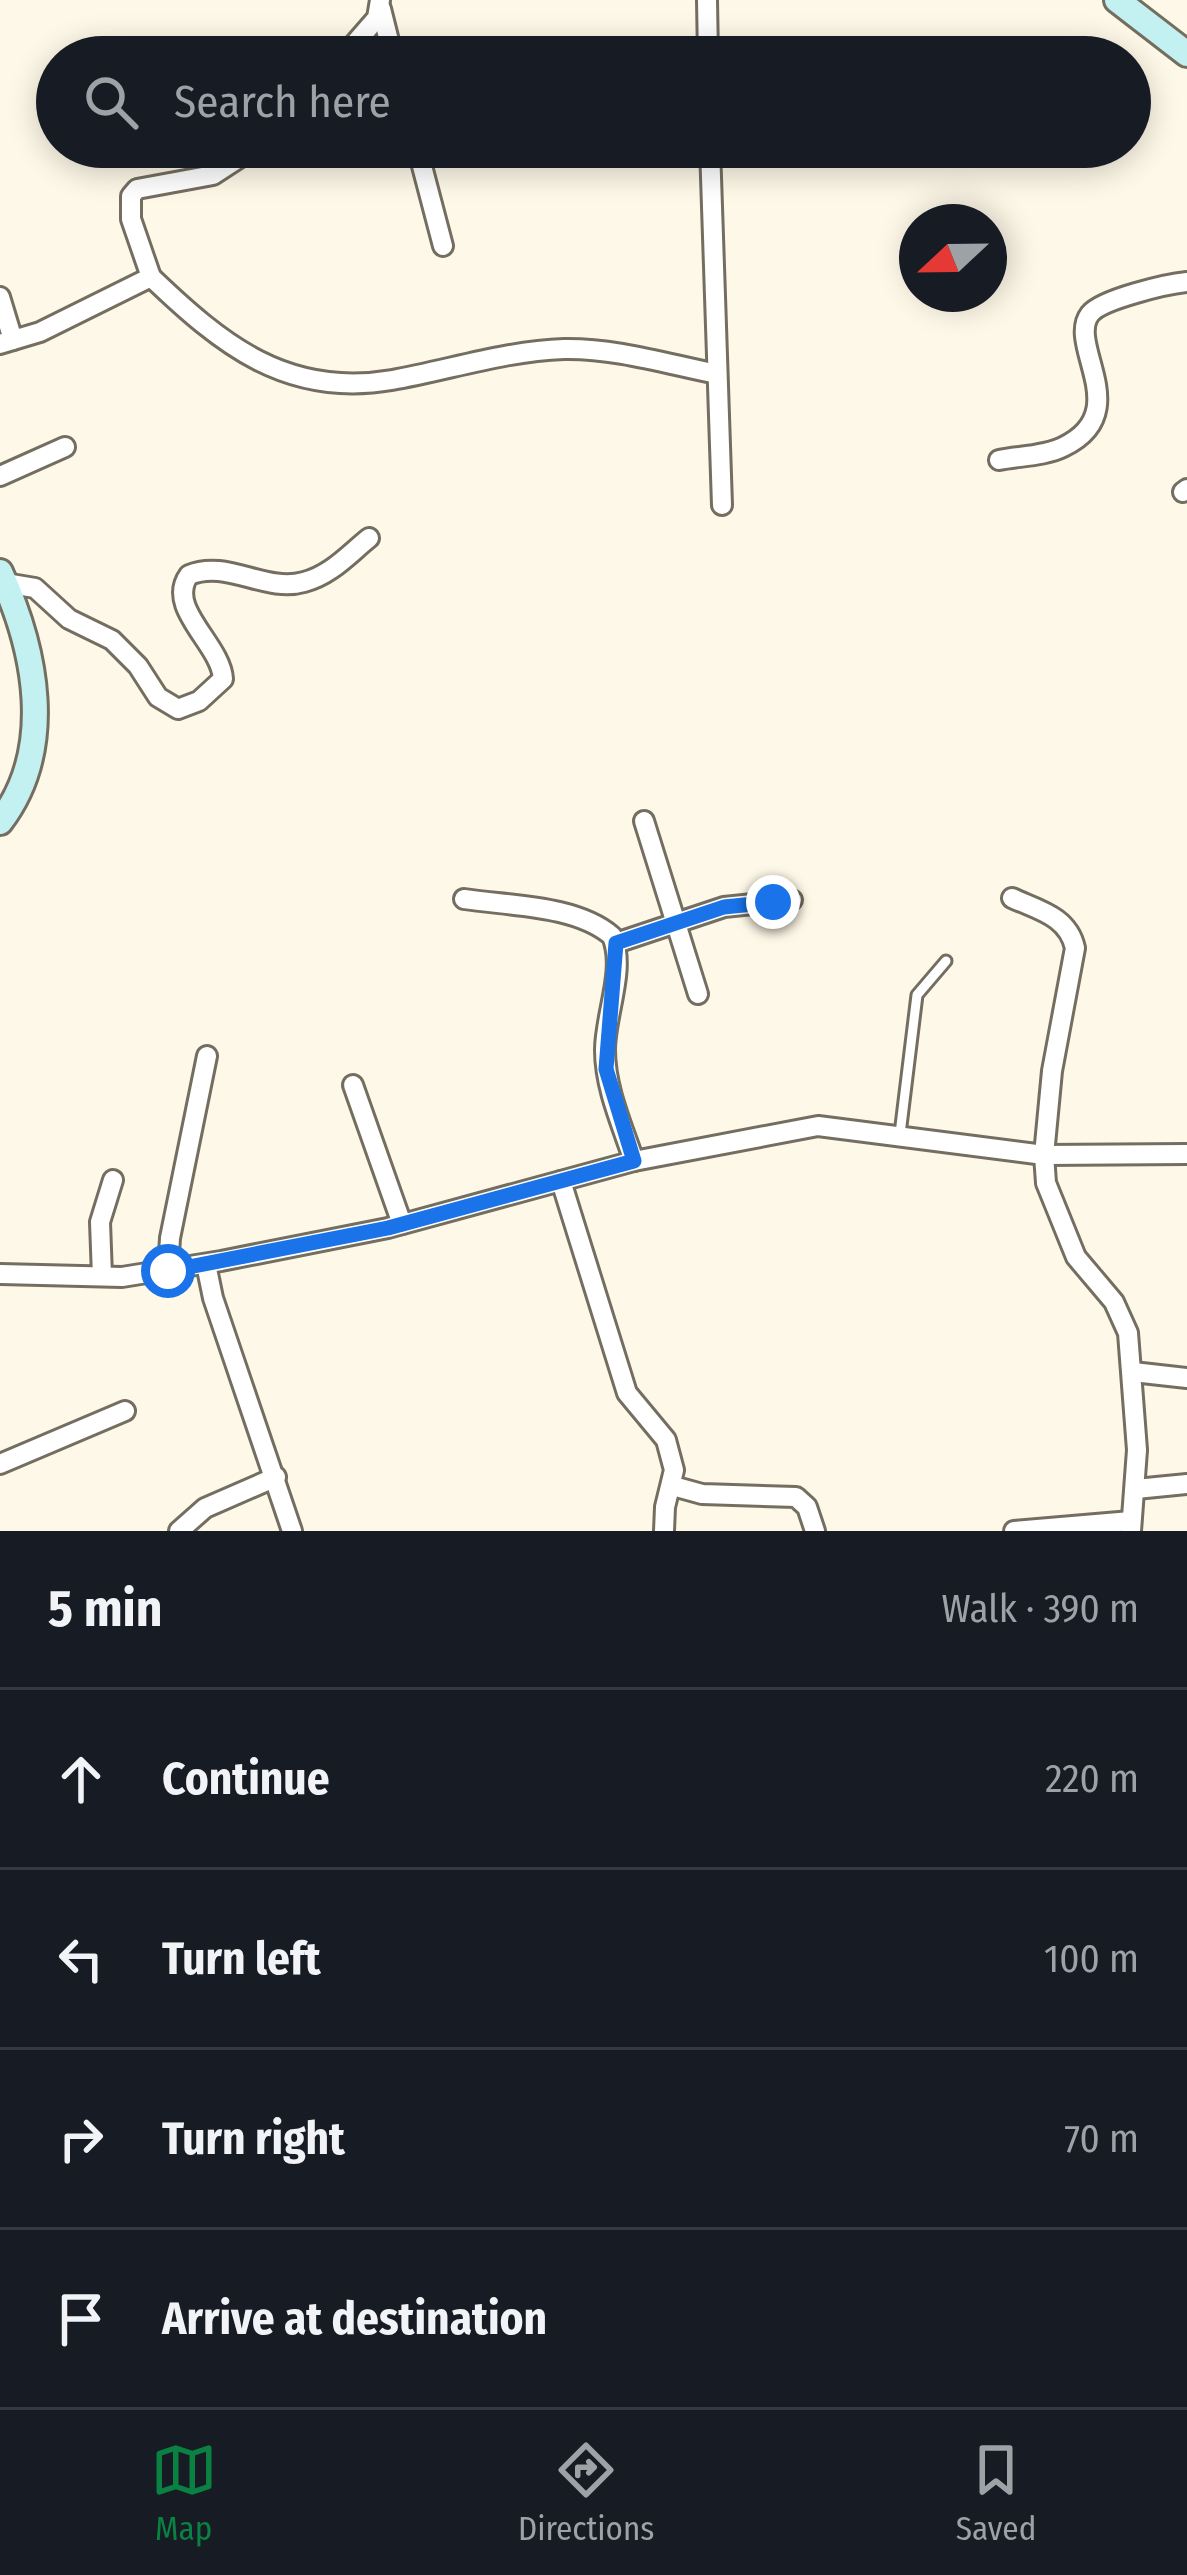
<!DOCTYPE html>
<html lang="en">
<head>
<meta charset="utf-8">
<style>
  body { margin:0; font-family:"Fira Sans Condensed",sans-serif; background:#20242c; color:#f1f3f6 }
  .compass { position:absolute; left:899px; top:204px; width:108px; height:108px; border-radius:50%; background:#171b24; box-shadow:0 6px 30px #0003; rotate:248deg }
  .stop { position:absolute; width:36px; height:36px; margin:-27px; border:9px solid #1a73e8; border-radius:50%; background:#fff }
  .stop.end { background:#1a73e8; border-color:#fff; box-shadow:0 3px 12px #0008 }
  .list { margin:0; padding:0; list-style:none }
  h2 { display:flex; justify-content:space-between; align-items:center; height:156px; margin:0; padding:0 48px; font-size:51px }
  h2 small { font-size:39px; font-weight:400; color:#9ea1a6 }
  .list li { display:grid; grid-template-columns:78px 1fr auto; gap:36px; align-items:center; box-sizing:border-box; height:180px; padding:0 48px; border-top:3px solid #363941 }
  .list b { display:block; font-size:45px; white-space:nowrap }
  .list em { font-size:39px; font-style:normal; color:#9ea1a6 }
  .icon { flex:none; width:66px; height:66px; fill:none; stroke:currentColor; stroke-width:2; stroke-linecap:round; stroke-linejoin:round }
  .map { position:relative; flex:none; width:1187px; height:1531px; overflow:hidden }
  .search { position:absolute; background:#171b24; box-shadow:0 6px 30px #0003; left:36px; right:36px; top:36px; height:132px; display:flex; align-items:center; gap:30px; box-sizing:border-box; padding:0 42px; border-radius:66px; color:#9ea1a6; font-size:45px }
  .sheet { height:876px; background:#171b24 }
  nav { display:flex; justify-content:space-around; align-items:center; box-sizing:border-box; height:168px; border-top:3px solid #363941; background:#171b24; font-size:33px; color:#9ea1a6 }
  nav a { display:grid; justify-items:center; gap:6px }
  nav .on { color:#0b8043 }
  .map>svg:first-child { display:block }
</style>
</head>
<body>
<div class="map">
<svg width="1187" height="1531" viewBox="0 0 1187 1531">
  <rect width="100%" height="100%" fill="#fef8e8"/>
  <g fill="none" stroke-linecap="round" stroke-linejoin="round">
    <defs>
      <path id="lane" d="M900 1134 917 995 946 961"/>
      <g id="street">
        <path d="M707 0 708 57"/>
        <path d="M381 9 393 57"/>
        <path d="M343 57 377 18 380 0"/>
        <path d="M417 147 443 246"/>
        <path d="M710 147 722 505"/>
        <path d="M151 277C222 345 287 398 392 380 449 370 505 351 564 349 615 348 667 364 717 374"/>
        <path d="M0 297 13 340"/>
        <path d="M0 344 40 332 151 277 131 219V196L137 189 213 175 256 147"/>
        <path d="M999 460C1019 456 1045 456 1063 447 1136 412 1066 345 1090 314 1102 299 1167 284 1187 282"/>
        <path d="M0 476 65 447"/>
        <path d="M1183 492 1187 489"/>
        <path d="M5 583 35 588 69 619 112 640 138 666 158 697 178 709 199 701 223 679C221 644 165 608 189 575 227 559 265 593 304 582 331 575 349 554 369 538"/>
        <path d="M644 821 698 994"/>
        <path d="M1012 898C1038 910 1068 916 1075 948L1052 1071 1044 1155 1046 1183 1076 1257 1114 1302 1128 1333 1137 1450 1131 1531"/>
        <path d="M464 899C510 906 576 905 612 936 626 970 605 1014 605 1050 605 1088 622 1125 634 1161"/>
        <path d="M616 943 724 907 792 900"/>
        <path d="M353 1085 402 1224"/>
        <path d="M561 1181 627 1393 666 1440 674 1470 665 1507 664 1531"/>
        <path d="M206 1264 213 1298 292 1531"/>
        <path d="M168 1271 170 1238 207 1056"/>
        <path d="M0 1274 122 1277 221 1261 388 1228 634 1161 818 1126 1044 1155 1187 1154"/>
        <path d="M102 1276 100 1222 113 1180"/>
        <path d="M1133 1372 1187 1378"/>
        <path d="M0 1464 125 1411"/>
        <path d="M673 1486 702 1494 796 1497 807 1507 815 1531"/>
        <path d="M1136 1489 1187 1484"/>
        <path d="M179 1531 205 1508 276 1477"/>
        <path d="M1014 1531 1131 1521"/>
      </g>
      <g id="secondary">
        <path d="M1117 0 1187 54"/>
        <path d="M0 572C36 650 56 749 0 822"/>
      </g>
    </defs>
    <use href="#lane" stroke="#746e61" stroke-width="15"/>
    <use href="#street" stroke="#746e61" stroke-width="24"/>
    <use href="#secondary" stroke="#746e61" stroke-width="30"/>
    <use href="#lane" stroke="#fff" stroke-width="9"/>
    <use href="#street" stroke="#fff" stroke-width="18"/>
    <use href="#secondary" stroke="#c3f0f0" stroke-width="24"/>
  </g>
  <g fill="none" stroke-linecap="round" stroke-linejoin="round">
    <path stroke="#1a73e8" stroke-width="15" d="M168 1271 388 1228 634 1161 606 1069 616 943 724 907 773 902"/>
  </g>
</svg>
<svg class="compass" viewBox="-18 -18 36 36"><path d="M0-13l5 13h-10z" fill="#e53935"/><path d="M0 13l5-13h-10z" fill="#9ea1a6"/></svg>
<div class="stop" style="left:168px;top:1271px"></div>
<div class="stop end" style="left:773px;top:902px"></div>
<div class="search"><svg class="icon" aria-label="search" viewBox="0 0 24 24"><circle cx="10" cy="10" r="6"/><path d="M15 15l6 6"/></svg>Search here</div>
</div>
<section class="sheet">
<h2>5 min<small>Walk · 390 m</small></h2>
<ul class="list">
<li><svg class="icon" aria-label="ahead" viewBox="0 0 24 24"><path d="M12 20V5M6 11l6-6 6 6"/></svg><div><b>Continue</b></div><em>220 m</em></li>
<li><svg class="icon" aria-label="left" viewBox="0 0 24 24"><path d="M17 20v-9H6M10 6l-5 5 5 5"/></svg><div><b>Turn left</b></div><em>100 m</em></li>
<li><svg class="icon" aria-label="right" viewBox="0 0 24 24"><path d="M7 20v-9h11M14 6l5 5-5 5"/></svg><div><b>Turn right</b></div><em>70 m</em></li>
<li><svg class="icon" aria-label="arrive" viewBox="0 0 24 24"><path d="M6 21V4h12l-3 4 3 4H6"/></svg><div><b>Arrive at destination</b></div></li>
</ul>
</section>
<nav>
<a class="on"><svg class="icon" aria-label="map" viewBox="0 0 24 24"><path d="M3 6l6-2 6 2 6-2v14l-6 2-6-2-6 2zM9 4v14M15 6v14"/></svg>Map</a>
<a><svg class="icon" aria-label="directions" viewBox="0 0 24 24"><path d="M12 3l9 9-9 9-9-9zM9 14v-3h6M13 9l2 2-2 2"/></svg>Directions</a>
<a><svg class="icon" aria-label="saved" viewBox="0 0 24 24"><path d="M7 4h10v16l-5-4-5 4z"/></svg>Saved</a>
</nav>
</body>
</html>
